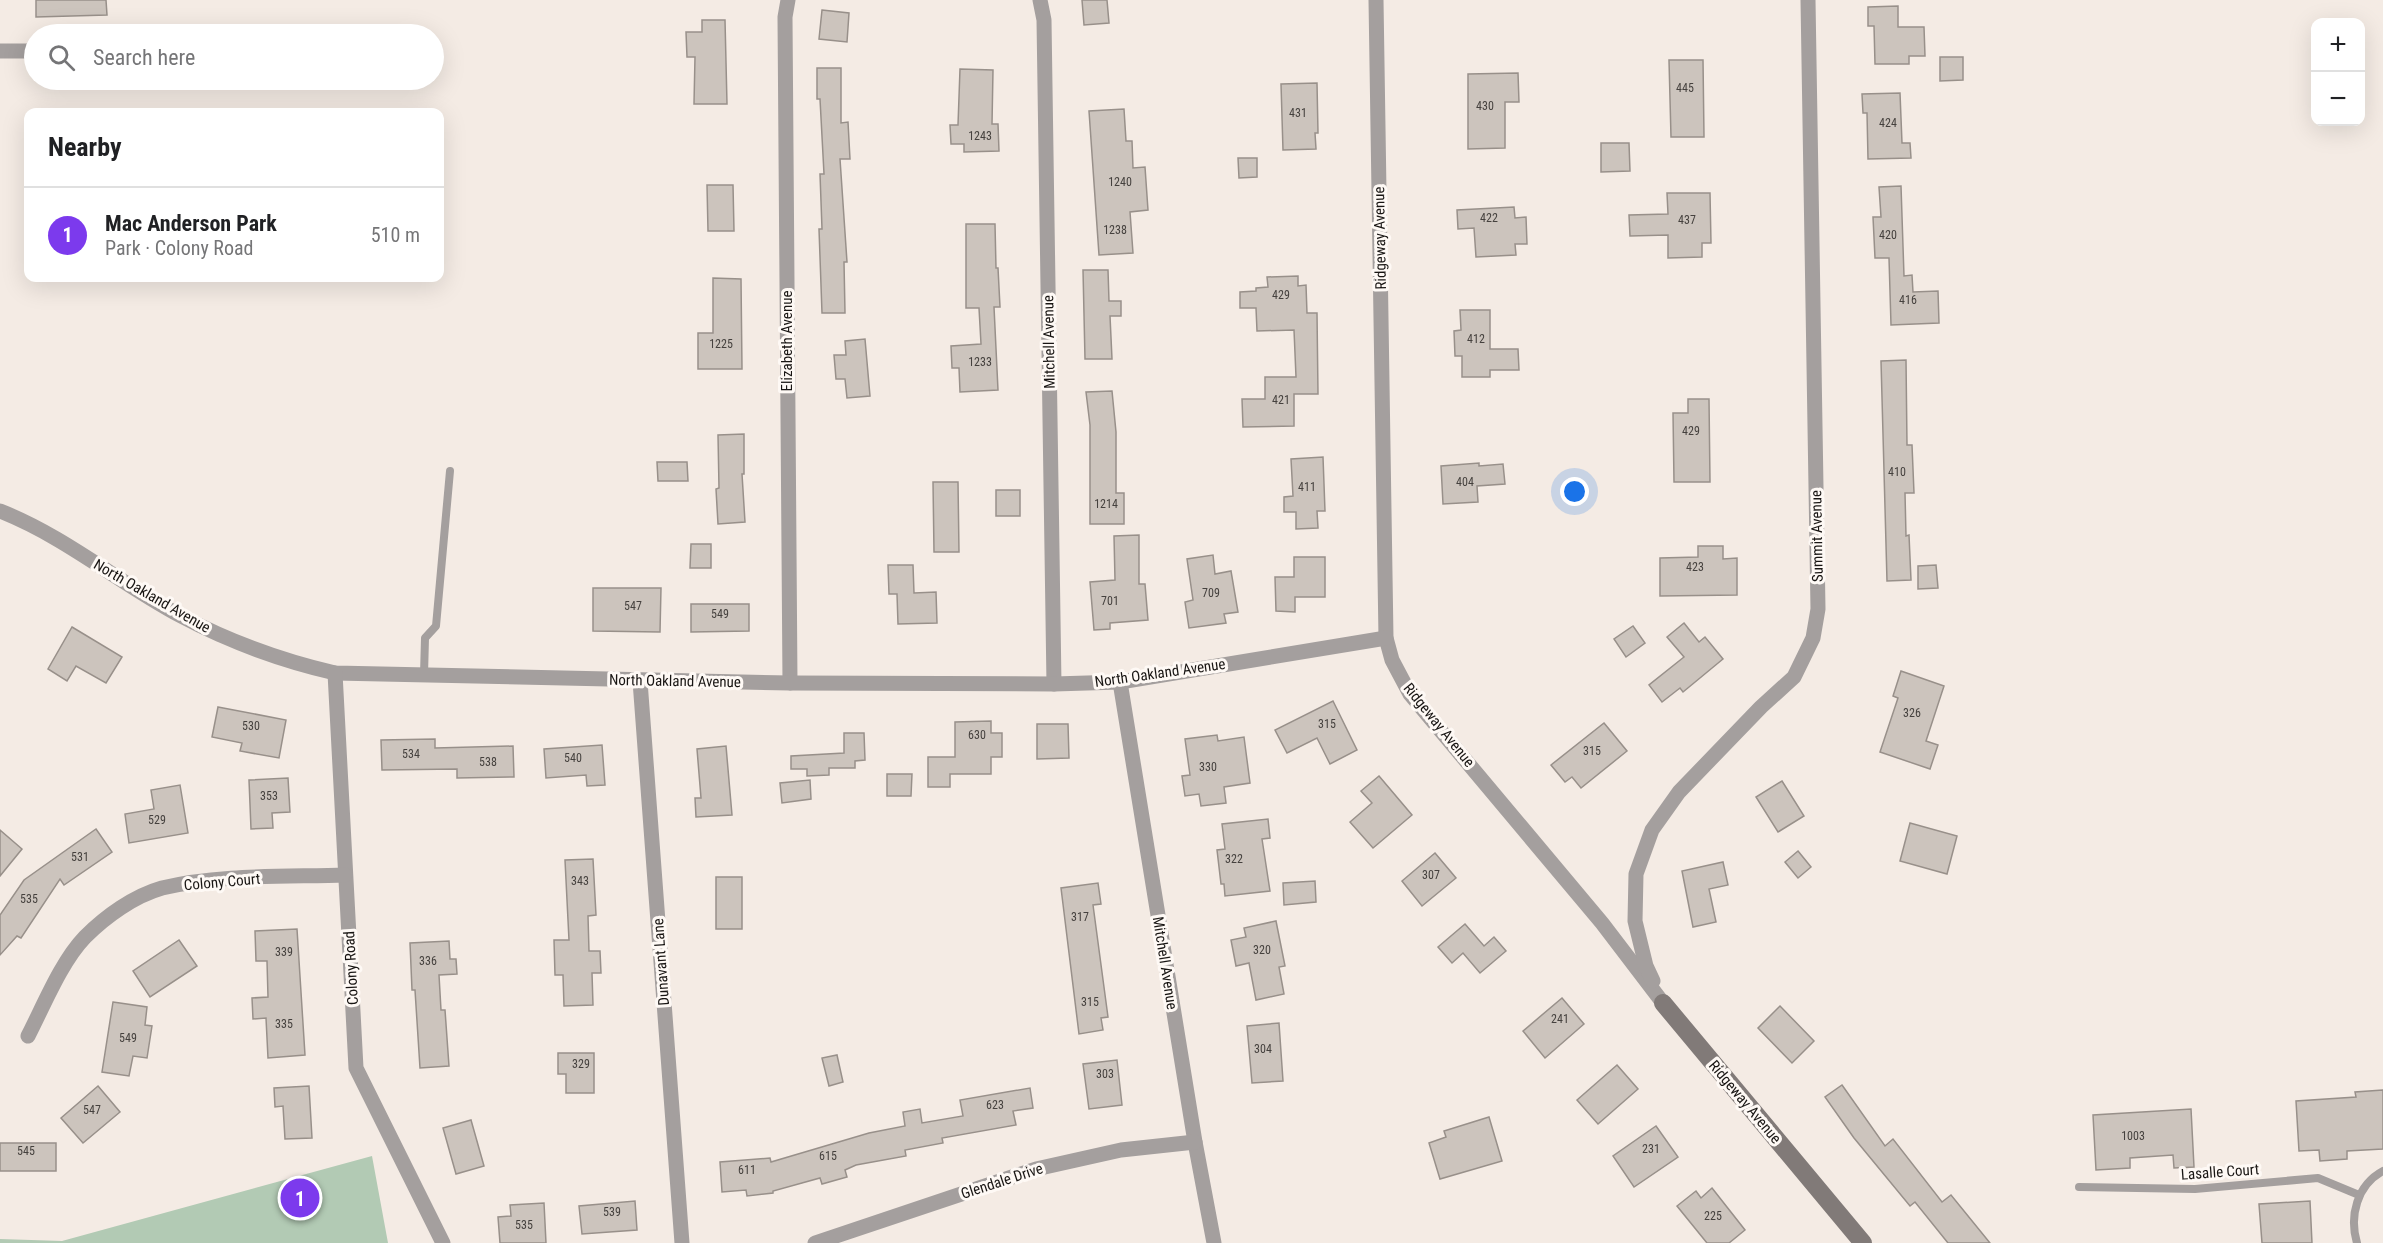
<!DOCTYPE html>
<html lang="en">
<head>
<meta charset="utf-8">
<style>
  body { margin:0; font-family:"Roboto Condensed",sans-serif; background:#f6f6f6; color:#202124 }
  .controls { position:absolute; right:18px; top:18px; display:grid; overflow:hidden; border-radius:12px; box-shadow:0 6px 24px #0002 }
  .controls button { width:54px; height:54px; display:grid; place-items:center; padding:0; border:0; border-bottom:2px solid #e0e0e0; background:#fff; color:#202124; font:30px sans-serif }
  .you { position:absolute; left:1575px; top:492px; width:21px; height:21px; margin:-15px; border:4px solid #fff; border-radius:50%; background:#1a73e8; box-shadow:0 0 0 9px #1a73e833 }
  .badge { display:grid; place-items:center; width:39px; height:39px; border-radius:50%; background:#7c3aed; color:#fff; font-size:20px; font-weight:700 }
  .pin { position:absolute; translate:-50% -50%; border:3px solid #fff; box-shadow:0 2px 6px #0006 }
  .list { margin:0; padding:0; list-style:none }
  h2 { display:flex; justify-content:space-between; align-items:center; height:78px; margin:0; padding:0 24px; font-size:26px }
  h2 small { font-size:20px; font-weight:400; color:#757577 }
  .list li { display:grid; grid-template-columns:39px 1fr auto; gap:18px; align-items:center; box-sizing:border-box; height:96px; padding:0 24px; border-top:2px solid #e0e0e0 }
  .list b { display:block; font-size:22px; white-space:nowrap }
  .list p { margin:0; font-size:20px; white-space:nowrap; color:#757577 }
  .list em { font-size:20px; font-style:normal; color:#757577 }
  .icon { flex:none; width:33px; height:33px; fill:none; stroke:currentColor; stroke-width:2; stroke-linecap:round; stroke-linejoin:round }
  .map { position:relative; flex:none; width:2383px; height:1243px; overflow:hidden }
  .search { position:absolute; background:#fff; box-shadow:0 6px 24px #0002; left:24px; top:24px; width:420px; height:66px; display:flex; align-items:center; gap:15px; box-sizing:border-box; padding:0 21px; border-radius:33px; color:#757577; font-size:22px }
  .panel { position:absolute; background:#fff; box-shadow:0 6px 24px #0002; left:24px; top:108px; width:420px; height:174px; border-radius:12px }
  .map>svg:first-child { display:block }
</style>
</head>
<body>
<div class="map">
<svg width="2383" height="1243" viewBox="0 0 2383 1243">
  <rect width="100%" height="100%" fill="#f4ebe4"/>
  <path fill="#b2cab4" d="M372 1156 388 1243H0V1239L62 1241Z"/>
  <g fill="#ccc4bd" stroke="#98908a" stroke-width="1.5">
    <path d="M36 0H106L107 15 36 17Z"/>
    <path d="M1082 0H1107L1109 23 1084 25Z"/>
    <path d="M1898 6V27H1924L1925 56H1909V64H1875L1874 26H1868V7Z"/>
    <path d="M822 10 849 13 847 42 819 39Z"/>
    <path d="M702 20H725L727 104H694L695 57H687L686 32H702Z"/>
    <path d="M1940 57H1963V80L1940 81Z"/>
    <path d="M1669 60H1703L1704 137H1671Z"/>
    <path d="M817 68H841V123L848 122 850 159H840L847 262H844L845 313H822L819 229H822L820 174H824L820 99H817Z"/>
    <path d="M960 69 993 70 992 124H998L999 151 964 152V144H951L950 125H958Z"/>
    <path d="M1518 73 1519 102H1505V148L1468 149V74Z"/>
    <path d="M1317 83 1318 133H1315L1316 149 1283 150 1281 84Z"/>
    <path d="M1900 93 1902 143H1910L1911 158 1868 159 1867 113H1863L1862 94Z"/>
    <path d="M1124 109 1126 141H1132L1133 168 1145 167 1148 210 1130 212 1133 253 1099 255 1089 111Z"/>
    <path d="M1601 143H1629L1630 171 1601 172Z"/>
    <path d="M1238 158H1257V177L1239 178Z"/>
    <path d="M707 185H733L734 231H708Z"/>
    <path d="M1901 186 1904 276 1912 275 1913 292 1938 291 1939 323 1891 325 1889 258H1875L1873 217H1881L1879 187Z"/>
    <path d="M1667 193H1710L1711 243H1702V257L1668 258V235L1630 236 1629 215 1668 214Z"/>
    <path d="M1514 207 1515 218 1526 217 1527 244H1515L1516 255 1476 257 1474 228 1458 229 1457 210Z"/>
    <path d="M966 224H995L996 268H998L1000 307H994L998 390 960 392 959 368H952L951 346 981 344 979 308H966Z"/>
    <path d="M1083 270H1108L1109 301H1121V316H1110L1112 359H1085Z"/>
    <path d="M1298 276V286L1306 285 1307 313H1317L1318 394H1294V426L1243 427 1242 399H1265V377H1296L1294 330 1257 331 1256 308H1240V292L1256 291V288L1268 287 1267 277Z"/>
    <path d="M713 278 741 279 742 369H698V333H713Z"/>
    <path d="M1460 310H1490V349H1518L1519 370H1490V377H1462V356H1455L1454 331 1461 330Z"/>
    <path d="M865 339 870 396 847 398 845 379H836L834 355H846L845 341Z"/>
    <path d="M1906 360 1907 445H1912L1914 493H1905L1906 536 1909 535 1911 580 1887 581 1881 361Z"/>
    <path d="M1112 391 1116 432V493H1124V524H1090V425L1086 392Z"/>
    <path d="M1688 399H1709L1710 482H1674L1673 413H1688Z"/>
    <path d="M744 434V474H742L745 522 718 524 716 489 719 488 718 435Z"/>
    <path d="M1323 457 1325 511H1317L1318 528 1296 529V512H1284V497L1293 496 1291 459Z"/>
    <path d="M657 462H687L688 481H658Z"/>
    <path d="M1479 463V466L1503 464 1505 484 1477 486 1478 502 1443 504 1441 466Z"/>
    <path d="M933 482H958L959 552H934Z"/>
    <rect x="996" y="490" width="24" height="26"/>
    <path d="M1139 535V584H1145L1148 620 1110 623V629L1094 630 1090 582 1115 580 1114 536Z"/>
    <path d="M691 544H711V568H690Z"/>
    <path d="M1698 546H1723V559L1737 558V595L1660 596V558L1698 557Z"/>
    <path d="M1213 555 1215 574 1231 571 1238 612 1224 614 1226 623 1189 628 1185 602 1193 600 1187 559Z"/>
    <path d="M1294 557H1325V597H1295V612L1276 611 1275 577H1294Z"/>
    <path d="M888 565H913L914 593 936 592 937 623 898 624 897 594H889Z"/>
    <path d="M1936 565 1938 588 1918 589V566Z"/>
    <path d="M593 588H661L660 632 593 631Z"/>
    <path d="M691 604H749V631L691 632Z"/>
    <path d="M1684 623 1699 642 1705 637 1723 659 1683 692 1680 688 1662 702 1649 685 1684 657 1667 637Z"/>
    <path d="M1633 626 1645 643 1626 657 1614 639Z"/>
    <path d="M72 627 122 657 106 683 76 666 67 681 48 669Z"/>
    <path d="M1901 671 1944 686 1926 741 1938 745 1930 769 1880 752 1898 698 1893 696Z"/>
    <path d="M1333 701 1357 750 1330 764 1317 738 1287 753 1275 730Z"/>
    <path d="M218 707 286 720 279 758 240 751 242 743 212 737Z"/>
    <path d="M991 721V733H1002V757H991V774H950V787H928V757H955V722Z"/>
    <path d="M1604 723 1627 751 1581 788 1572 777 1565 782 1551 765Z"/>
    <path d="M1037 724H1068L1069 758 1037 759Z"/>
    <path d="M844 733H864L865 760 855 761V768H829V775L807 776V769H791V756L844 753Z"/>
    <path d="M1217 735 1218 741 1244 737 1250 783 1224 787 1226 803 1201 806 1199 794 1185 796 1182 776 1190 775 1185 739Z"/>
    <path d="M435 739V748L513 746 514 777 457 778V769L382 770 381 740Z"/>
    <path d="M602 745 605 785 587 786 586 775 546 778 544 749Z"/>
    <path d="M726 746 732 815 696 817 695 798H701L697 749Z"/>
    <path d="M887 774H912L911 796H887Z"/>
    <path d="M1379 776 1412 815 1373 848 1350 822 1372 803 1361 791Z"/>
    <path d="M288 778 290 812 272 813 273 828 251 829 249 780Z"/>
    <path d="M810 780 811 799 782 803 780 783Z"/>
    <path d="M1782 781 1804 816 1778 832 1756 797Z"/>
    <path d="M180 785 188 833 129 843 125 814 154 809 151 790Z"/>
    <path d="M1268 819 1270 838 1262 839 1270 891 1225 896 1224 884H1221L1217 850 1225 849 1222 824Z"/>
    <path d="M1910 823 1957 836 1947 874 1900 861Z"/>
    <path d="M96 829 112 852 64 885 60 879 21 938 17 936 0 955V915L24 880Z"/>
    <path d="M0 830 22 849 0 876Z"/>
    <path d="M1798 851 1811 867 1798 878 1785 862Z"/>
    <path d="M1435 853 1456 878 1422 906 1402 881Z"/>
    <path d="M593 859 596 915 588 916 589 951H600L601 973H592L593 1005 564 1006 563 975H555L554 940H569L565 860Z"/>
    <path d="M1723 862 1728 885 1709 889 1716 922 1693 927 1682 871Z"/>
    <rect x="716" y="877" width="26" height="52"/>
    <path d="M1315 881 1316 902 1284 905 1283 883Z"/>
    <path d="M1098 883 1101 904 1093 905 1108 1017 1101 1018 1103 1030 1079 1034 1061 888Z"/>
    <path d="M1276 921 1285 966 1279 967 1284 994 1256 1000 1249 963 1236 966 1231 940 1246 937 1244 928Z"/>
    <path d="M1465 924 1484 946 1494 937 1506 951 1480 973 1463 953 1452 963 1438 947Z"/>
    <path d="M297 929 305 1055 268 1058 266 1018 253 1019 252 998 268 997 267 961H256L255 931Z"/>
    <path d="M179 940 197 966 150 997 133 971Z"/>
    <path d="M449 941 450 959H456L457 974 439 975 441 1010H445L449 1066 420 1068 415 990H412L410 943Z"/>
    <path d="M1562 998 1584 1024 1545 1058 1523 1031Z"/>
    <path d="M113 1002 147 1007 145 1025 152 1026 147 1058 133 1056 129 1076 102 1072Z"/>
    <path d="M1780 1006 1814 1041 1792 1063 1758 1028Z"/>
    <path d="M1279 1023 1283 1081 1252 1083 1247 1026Z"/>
    <path d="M558 1053H594V1093H566V1074H558Z"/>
    <path d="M837 1055 843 1082 829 1086 822 1058Z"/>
    <path d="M1117 1060 1122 1105 1089 1109 1083 1064Z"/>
    <path d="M1617 1065 1638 1089 1598 1124 1577 1100Z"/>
    <path d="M1842 1085 1885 1146 1893 1139 1942 1202 1951 1195 1990 1243H1948L1915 1202 1910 1206 1854 1138 1825 1097Z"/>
    <path d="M98 1086 120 1112 83 1143 61 1118Z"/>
    <path d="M309 1086 312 1138 285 1139 283 1106 275 1107 274 1088Z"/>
    <path d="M1030 1088 1033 1108 1013 1111 1016 1125 942 1138 943 1143 905 1150 906 1156 856 1165 845 1170 847 1177 822 1184 820 1178 773 1191V1193L747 1196 746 1190 722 1192 720 1162 770 1158 771 1162 869 1133 905 1126 903 1112 920 1109 922 1123 963 1116 960 1100Z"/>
    <path d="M2383 1090V1149L2347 1151V1159L2320 1161 2319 1150 2299 1151 2296 1101 2356 1097 2355 1092Z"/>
    <path d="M2191 1109 2194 1167 2174 1168 2173 1155 2130 1158V1168L2096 1170 2093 1115Z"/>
    <path d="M1489 1117 1502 1161 1440 1179 1429 1143 1446 1137 1444 1131Z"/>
    <path d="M471 1120 484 1166 456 1174 443 1128Z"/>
    <path d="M1656 1126 1678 1157 1634 1187 1613 1156Z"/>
    <rect x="0" y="1143" width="56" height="28"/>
    <path d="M1712 1188 1745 1230 1729 1243H1707L1677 1206 1696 1191 1701 1198Z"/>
    <path d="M635 1201 637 1230 582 1234 579 1206Z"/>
    <path d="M2310 1201 2312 1243H2262L2259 1204Z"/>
    <path d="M544 1203 546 1243H500L498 1217 511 1216 510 1205Z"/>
  </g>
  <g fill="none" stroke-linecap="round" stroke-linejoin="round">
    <g stroke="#a49f9e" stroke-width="8">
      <path d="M424 675 425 638 436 626 450 471"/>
      <path d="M2079 1187 2195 1189 2318 1178 2359 1195"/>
      <path d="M2357 1243C2349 1216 2357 1185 2383 1171"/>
    </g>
    <g stroke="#a49f9e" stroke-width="15">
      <path d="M788 0 785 17 790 683"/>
      <path d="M1040 0 1044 20 1054 684"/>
      <path d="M1376 0 1386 638 1392 660 1410 694 1602 923 1663 1003"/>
      <path d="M0 51H34"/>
      <path d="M0 511C66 537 119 583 181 616 232 643 279 660 335 673L790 683 1054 684 1120 682 1386 638"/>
      <path d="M335 673 356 1068 443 1243"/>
      <path d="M640 681 682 1243"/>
      <path d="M1120 682 1195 1142 1214 1243"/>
      <path d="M1653 981 1646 966 1635 921 1636 874 1652 830 1679 792 1761 707 1794 677 1813 638 1818 609 1808 0"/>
      <path d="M28 1036C44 1005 61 962 85 937 106 916 134 896 162 888 218 874 288 877 345 875"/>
      <path d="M815 1243 1036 1169 1121 1150 1195 1142"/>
    </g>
    <path stroke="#817a78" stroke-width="18" d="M1663 1003 1863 1243"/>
  </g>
  <g text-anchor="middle" stroke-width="6" stroke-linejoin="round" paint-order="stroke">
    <g font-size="12" fill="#45413e">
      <text x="1685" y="92">445</text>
      <text x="1485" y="110">430</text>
      <text x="1298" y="117">431</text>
      <text x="1888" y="127">424</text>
      <text x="980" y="140">1243</text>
      <text x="1120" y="186">1240</text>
      <text x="1489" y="222">422</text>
      <text x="1687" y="224">437</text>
      <text x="1115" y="234">1238</text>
      <text x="1888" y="239">420</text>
      <text x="1281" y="299">429</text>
      <text x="1908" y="304">416</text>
      <text x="1476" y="343">412</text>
      <text x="721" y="348">1225</text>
      <text x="980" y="366">1233</text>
      <text x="1281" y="404">421</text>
      <text x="1691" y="435">429</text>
      <text x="1897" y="476">410</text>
      <text x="1465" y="486">404</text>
      <text x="1307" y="491">411</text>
      <text x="1106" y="508">1214</text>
      <text x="1695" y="571">423</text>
      <text x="1211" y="597">709</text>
      <text x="1110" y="605">701</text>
      <text x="633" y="610">547</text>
      <text x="720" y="618">549</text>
      <text x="1912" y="717">326</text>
      <text x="1327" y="728">315</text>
      <text x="251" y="730">530</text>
      <text x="977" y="739">630</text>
      <text x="1592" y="755">315</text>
      <text x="411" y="758">534</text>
      <text x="573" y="762">540</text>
      <text x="488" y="766">538</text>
      <text x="1208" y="771">330</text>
      <text x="269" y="800">353</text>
      <text x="157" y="824">529</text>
      <text x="80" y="861">531</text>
      <text x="1234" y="863">322</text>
      <text x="1431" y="879">307</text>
      <text x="580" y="885">343</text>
      <text x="29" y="903">535</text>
      <text x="1080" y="921">317</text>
      <text x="1262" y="954">320</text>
      <text x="284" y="956">339</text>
      <text x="428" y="965">336</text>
      <text x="1090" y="1006">315</text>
      <text x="1560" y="1023">241</text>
      <text x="284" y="1028">335</text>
      <text x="128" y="1042">549</text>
      <text x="1263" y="1053">304</text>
      <text x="581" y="1068">329</text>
      <text x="1105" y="1078">303</text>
      <text x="995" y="1109">623</text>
      <text x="92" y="1114">547</text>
      <text x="2133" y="1140">1003</text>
      <text x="1651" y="1153">231</text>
      <text x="26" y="1155">545</text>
      <text x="828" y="1160">615</text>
      <text x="747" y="1174">611</text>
      <text x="612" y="1216">539</text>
      <text x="1713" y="1220">225</text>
      <text x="524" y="1229">535</text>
    </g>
    <g font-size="15" fill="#181513" stroke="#fef9f5">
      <text transform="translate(1380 238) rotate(-91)" y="5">Ridgeway Avenue</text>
      <text transform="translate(787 341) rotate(-90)" y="5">Elizabeth Avenue</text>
      <text transform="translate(1049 342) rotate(-91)" y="5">Mitchell Avenue</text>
      <text transform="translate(1817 536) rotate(-91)" y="5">Summit Avenue</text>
      <text transform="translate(152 596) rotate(30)" y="5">North Oakland Avenue</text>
      <text transform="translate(1160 673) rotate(-8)" y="5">North Oakland Avenue</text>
      <text transform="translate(675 681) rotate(1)" y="5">North Oakland Avenue</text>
      <text transform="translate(1439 725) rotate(51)" y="5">Ridgeway Avenue</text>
      <text transform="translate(222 882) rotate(-5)" y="5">Colony Court</text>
      <text transform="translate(661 962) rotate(-94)" y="5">Dunavant Lane</text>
      <text transform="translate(1165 963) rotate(81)" y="5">Mitchell Avenue</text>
      <text transform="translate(351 968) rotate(-93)" y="5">Colony Road</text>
      <text transform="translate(1745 1102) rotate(50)" y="5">Ridgeway Avenue</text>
      <text transform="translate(2220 1172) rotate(-4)" y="5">Lasalle Court</text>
      <text transform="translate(1002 1181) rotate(-18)" y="5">Glendale Drive</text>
    </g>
  </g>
</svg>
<div class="controls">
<button>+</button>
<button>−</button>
</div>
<div class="you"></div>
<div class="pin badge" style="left:300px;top:1198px">1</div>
<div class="search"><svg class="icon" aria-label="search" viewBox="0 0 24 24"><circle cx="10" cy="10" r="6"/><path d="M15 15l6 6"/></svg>Search here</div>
<section class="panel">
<h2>Nearby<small></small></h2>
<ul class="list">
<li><span class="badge">1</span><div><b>Mac Anderson Park</b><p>Park · Colony Road</p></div><em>510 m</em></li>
</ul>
</section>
</div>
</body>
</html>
